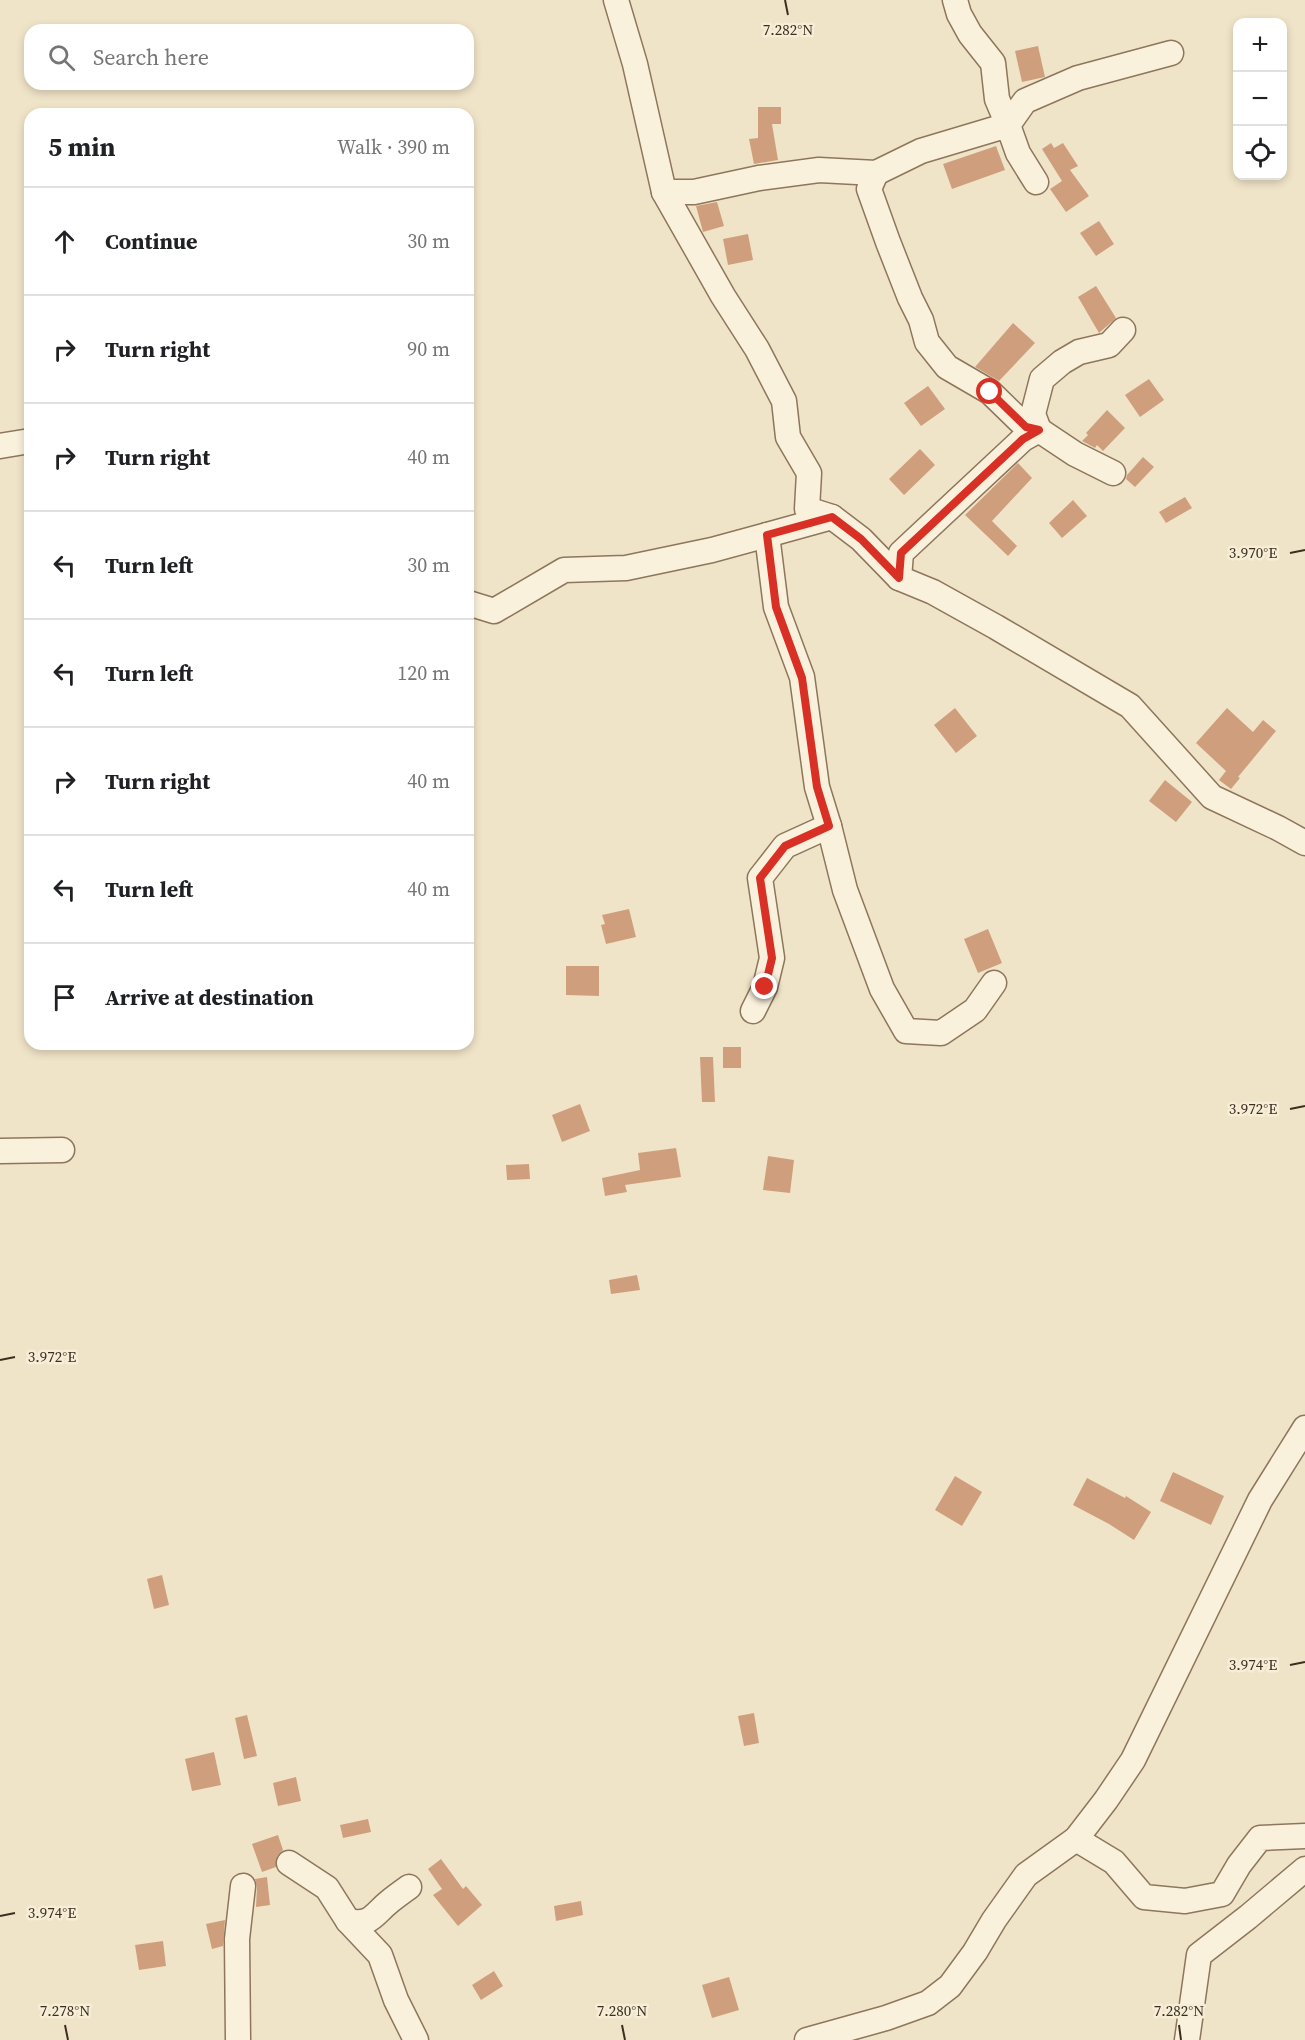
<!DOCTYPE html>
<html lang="en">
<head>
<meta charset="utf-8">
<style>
  body { margin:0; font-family:"Source Serif 4",serif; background:#f6f6f6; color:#202124 }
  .controls { position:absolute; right:18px; top:18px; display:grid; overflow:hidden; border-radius:12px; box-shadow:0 3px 9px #0003 }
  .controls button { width:54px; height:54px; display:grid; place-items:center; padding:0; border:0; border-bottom:2px solid #e0e0e0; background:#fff; color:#202124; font:30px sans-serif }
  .stop { position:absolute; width:18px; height:18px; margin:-14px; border:4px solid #d93025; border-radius:50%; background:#fff }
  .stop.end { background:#d93025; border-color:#fff; box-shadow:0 2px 6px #0008 }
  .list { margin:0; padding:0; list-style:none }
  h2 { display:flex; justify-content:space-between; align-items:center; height:78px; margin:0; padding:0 24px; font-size:26px }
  h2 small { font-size:20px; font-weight:400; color:#757577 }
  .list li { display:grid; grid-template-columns:39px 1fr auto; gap:18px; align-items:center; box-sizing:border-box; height:108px; padding:0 24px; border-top:2px solid #e0e0e0 }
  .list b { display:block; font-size:22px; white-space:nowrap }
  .list em { font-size:20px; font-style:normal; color:#757577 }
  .icon { flex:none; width:33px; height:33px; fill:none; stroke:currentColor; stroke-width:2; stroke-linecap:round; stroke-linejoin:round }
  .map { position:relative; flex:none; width:1305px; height:2040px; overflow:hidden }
  .search { position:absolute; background:#fff; box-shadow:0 3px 9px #0003; left:24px; top:24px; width:450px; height:66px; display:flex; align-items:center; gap:15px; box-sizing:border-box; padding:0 21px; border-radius:18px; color:#757577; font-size:22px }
  .panel { position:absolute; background:#fff; box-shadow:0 3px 9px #0003; left:24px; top:108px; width:450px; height:942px; border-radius:18px }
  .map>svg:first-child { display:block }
</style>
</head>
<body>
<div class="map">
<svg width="1305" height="2040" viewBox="0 0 1305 2040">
  <rect width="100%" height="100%" fill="#f0e4c8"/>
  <g fill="#cf9f7d">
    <path d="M1038 46 1045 77 1022 82 1015 51Z"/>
    <path d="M758 107H781V124H772L778 160 754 164 749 139 758 138Z"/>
    <path d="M1051 143 1054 148 1063 143 1078 166 1070 170 1089 196 1066 212 1050 189 1062 181 1042 149Z"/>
    <path d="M996 146 1005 170 952 189 943 164Z"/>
    <path d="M717 202 724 226 703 232 696 206Z"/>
    <path d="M1099 221 1114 244 1096 256 1080 233Z"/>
    <path d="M748 234 753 260 728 265 723 239Z"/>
    <path d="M1096 286 1116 318 1099 333 1078 297Z"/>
    <path d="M1013 323 1035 343 999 381 975 367Z"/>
    <path d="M1149 379 1164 400 1140 417 1125 395Z"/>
    <path d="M928 386 945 409 921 426 904 403Z"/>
    <path d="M1107 410 1125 428 1103 451 1097 445 1095 448 1082 441 1088 435 1086 433Z"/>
    <path d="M920 449 935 465 904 495 889 479Z"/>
    <path d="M1143 457 1154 467 1135 487 1126 479 1127 475Z"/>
    <path d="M1018 463 1032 478 992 521 1017 546 1008 556 965 515Z"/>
    <path d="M1185 497 1192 508 1166 523 1159 512Z"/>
    <path d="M1073 500 1087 516 1062 538 1049 523Z"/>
    <path d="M955 708 977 736 956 753 934 725Z"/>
    <path d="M1227 708 1253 732 1263 720 1276 731 1238 777 1240 778 1231 789 1219 780 1226 771 1196 743Z"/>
    <path d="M1165 780 1192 802 1176 822 1149 801Z"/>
    <path d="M629 909 636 937 606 944 601 925 605 924 602 915Z"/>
    <path d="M988 929 1002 963 978 973 964 939Z"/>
    <path d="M566 966H599V996L566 995Z"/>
    <rect x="723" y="1047" width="18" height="21"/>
    <path d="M700 1057H713L715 1102H702Z"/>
    <path d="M580 1104 590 1131 562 1142 552 1115Z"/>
    <path d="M676 1148 681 1177 625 1185 627 1192 605 1196 602 1178 640 1170 638 1153Z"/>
    <path d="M768 1156 794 1160 790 1193 763 1190Z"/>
    <path d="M529 1164 530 1179 507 1180 506 1165Z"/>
    <path d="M637 1275 640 1290 611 1294 609 1280Z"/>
    <path d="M1173 1472 1224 1496 1211 1525 1160 1501Z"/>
    <path d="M955 1476 982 1492 962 1526 935 1510Z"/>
    <path d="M1087 1478 1125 1498 1126 1496 1151 1512 1134 1540 1109 1524 1073 1505Z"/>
    <path d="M162 1575 169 1605 154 1609 147 1579Z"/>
    <path d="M754 1713 759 1743 744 1746 738 1716Z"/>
    <path d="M247 1715 257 1756 244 1759 235 1718Z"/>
    <path d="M214 1752 221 1785 192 1791 185 1759Z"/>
    <path d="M296 1777 301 1801 278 1806 273 1783Z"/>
    <path d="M368 1819 371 1832 343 1838 340 1825Z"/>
    <path d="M278 1835 283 1850 277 1856 276 1867 262 1872 252 1844Z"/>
    <path d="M441 1859 463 1889 466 1886 482 1905 458 1926 433 1895 442 1889 428 1869Z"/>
    <path d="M267 1877 270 1905 256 1907 257 1887 255 1879Z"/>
    <path d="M581 1901 583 1915 556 1921 554 1906Z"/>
    <path d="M225 1920 223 1946 212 1949 206 1924Z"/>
    <path d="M163 1941 166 1966 139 1970 135 1945Z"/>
    <path d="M494 1971 503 1986 481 2000 472 1985Z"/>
    <path d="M729 1977 739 2010 712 2018 702 1985Z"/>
  </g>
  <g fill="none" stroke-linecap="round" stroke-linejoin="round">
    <defs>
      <g id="minor">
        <path d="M616 0 635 64 664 192 723 296 757 349 784 401 788 437 809 473 807 509 832 517"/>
        <path d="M955 0 959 14 970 34 993 63 997 99 1008 125 1025 101 1078 78 1171 53"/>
        <path d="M876 173 869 189 888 242 910 298 921 320 927 342 947 367 990 392 1026 427 1039 430 1033 414 1042 379 1062 362 1079 352 1109 345 1123 330"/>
        <path d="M664 192H694L759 178 819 170 876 173 921 151 1008 125 1018 153 1036 182"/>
        <path d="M0 446 30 441"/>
        <path d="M899 578 901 553 1023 439 1039 430 1075 454 1113 473"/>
        <path d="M468 603 494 611 564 570 626 568 712 550 767 535"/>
        <path d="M829 826 845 890 882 989 906 1031 941 1033 975 1010 994 983"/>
        <path d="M753 1011 765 987 772 958 760 878 785 846 829 826 817 787 802 677 776 607 767 535 832 517 861 539 899 578 933 592 996 627 1130 706 1212 797 1278 828 1305 843"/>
        <path d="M0 1151 62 1150"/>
        <path d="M1076 1839 1114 1862 1144 1897 1185 1901 1222 1894 1239 1865 1260 1838 1305 1836"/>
        <path d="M289 1863 327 1888 348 1921 380 1955 396 2000 416 2040"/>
        <path d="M348 1921C371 1926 373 1915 389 1902 395 1897 402 1892 409 1887"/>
        <path d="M238 2040 237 1939 243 1886"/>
        <path d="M807 2040 886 2018 928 2003 950 1986 975 1952 994 1920 1026 1875 1076 1839 1106 1800 1133 1760 1260 1500 1305 1428"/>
        <path d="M1187 2040 1199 1955 1248 1917 1305 1869"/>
      </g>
    </defs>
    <use href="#minor" stroke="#8d765c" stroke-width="27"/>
    <use href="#minor" stroke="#faf1dc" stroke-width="24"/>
  </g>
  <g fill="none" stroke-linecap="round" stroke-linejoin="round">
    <path stroke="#d93025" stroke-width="8" d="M765 987 772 958 760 878 785 846 829 826 817 787 802 678 776 607 767 535 832 517 861 539 899 578 901 553 1023 439 1039 430 1026 427 990 392"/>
  </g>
  <path fill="none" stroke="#3d2e20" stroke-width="2" d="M785 0 788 15M1290 553 1305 550M1290 1109 1305 1106M0 1360 15 1357M1290 1665 1305 1662M0 1916 15 1913M65 2025 68 2040M622 2025 625 2040M1179 2025 1181 2040"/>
  <g font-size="15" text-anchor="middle" fill="#3d2e20" stroke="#f7eed8" stroke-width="5" stroke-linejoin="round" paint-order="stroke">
    <text x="788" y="35">7.282°N</text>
    <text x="1253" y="558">3.970°E</text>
    <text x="1253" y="1114">3.972°E</text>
    <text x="52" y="1362">3.972°E</text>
    <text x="1253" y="1670">3.974°E</text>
    <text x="52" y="1918">3.974°E</text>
    <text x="65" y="2016">7.278°N</text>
    <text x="622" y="2016">7.280°N</text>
    <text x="1179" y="2016">7.282°N</text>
  </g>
</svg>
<div class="controls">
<button>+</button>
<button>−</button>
<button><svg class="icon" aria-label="locate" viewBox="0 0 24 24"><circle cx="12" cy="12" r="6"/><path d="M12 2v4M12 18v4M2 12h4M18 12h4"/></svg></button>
</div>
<div class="stop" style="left:990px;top:392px"></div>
<div class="stop end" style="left:765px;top:987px"></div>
<div class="search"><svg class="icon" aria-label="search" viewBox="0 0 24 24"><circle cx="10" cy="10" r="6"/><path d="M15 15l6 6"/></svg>Search here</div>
<section class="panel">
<h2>5 min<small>Walk · 390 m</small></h2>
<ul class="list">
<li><svg class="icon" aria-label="ahead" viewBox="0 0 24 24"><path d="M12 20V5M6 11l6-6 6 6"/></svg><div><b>Continue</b></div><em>30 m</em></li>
<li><svg class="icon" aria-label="right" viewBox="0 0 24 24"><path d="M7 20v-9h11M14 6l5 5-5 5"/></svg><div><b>Turn right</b></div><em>90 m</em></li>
<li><svg class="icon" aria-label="right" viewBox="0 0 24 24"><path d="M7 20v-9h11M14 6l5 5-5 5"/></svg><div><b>Turn right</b></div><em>40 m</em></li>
<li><svg class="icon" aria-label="left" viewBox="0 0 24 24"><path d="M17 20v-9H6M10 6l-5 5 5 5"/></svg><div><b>Turn left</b></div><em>30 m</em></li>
<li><svg class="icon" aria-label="left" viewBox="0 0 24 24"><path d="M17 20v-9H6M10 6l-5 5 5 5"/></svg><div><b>Turn left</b></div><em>120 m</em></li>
<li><svg class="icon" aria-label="right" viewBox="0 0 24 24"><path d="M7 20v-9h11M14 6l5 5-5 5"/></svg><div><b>Turn right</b></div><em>40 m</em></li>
<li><svg class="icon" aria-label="left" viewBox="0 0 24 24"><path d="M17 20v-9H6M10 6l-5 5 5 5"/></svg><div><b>Turn left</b></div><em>40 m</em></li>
<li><svg class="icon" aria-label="arrive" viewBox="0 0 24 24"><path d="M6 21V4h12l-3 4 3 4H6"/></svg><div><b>Arrive at destination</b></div></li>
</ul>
</section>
</div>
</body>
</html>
